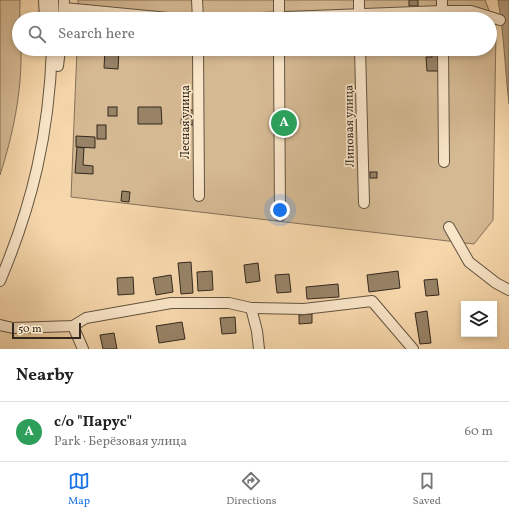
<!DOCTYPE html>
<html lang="en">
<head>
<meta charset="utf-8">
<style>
  body { margin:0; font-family:Vollkorn,serif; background:#f2f2f2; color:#222 }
  .controls { position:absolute; right:12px; bottom:12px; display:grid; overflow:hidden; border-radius:0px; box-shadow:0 2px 6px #0003 }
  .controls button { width:36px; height:36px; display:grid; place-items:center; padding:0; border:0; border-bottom:1px solid #e0e0e0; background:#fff; color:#222; font:20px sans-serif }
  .scale { position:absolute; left:12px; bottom:10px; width:69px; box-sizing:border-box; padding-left:4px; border:2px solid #33281d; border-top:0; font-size:11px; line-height:14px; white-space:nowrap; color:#33281d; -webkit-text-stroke:3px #f9e5c8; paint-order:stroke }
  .you { position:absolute; left:280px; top:210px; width:14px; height:14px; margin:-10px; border:3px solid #fff; border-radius:50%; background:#1a73e8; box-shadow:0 0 0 6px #1a73e833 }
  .badge { display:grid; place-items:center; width:26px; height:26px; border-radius:50%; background:#1a73e8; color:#fff; font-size:13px; font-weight:700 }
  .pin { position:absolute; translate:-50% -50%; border:2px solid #fff; box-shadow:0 1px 4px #0006 }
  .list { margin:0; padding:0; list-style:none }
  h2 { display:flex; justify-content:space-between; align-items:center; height:52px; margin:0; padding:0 16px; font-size:17px }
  h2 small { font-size:13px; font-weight:400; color:#767676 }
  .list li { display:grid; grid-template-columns:26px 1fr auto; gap:12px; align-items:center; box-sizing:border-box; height:60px; padding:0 16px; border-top:1px solid #e0e0e0 }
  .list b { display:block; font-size:15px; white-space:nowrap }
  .list p { margin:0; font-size:13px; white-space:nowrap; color:#767676 }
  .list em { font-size:13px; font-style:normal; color:#767676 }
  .icon { flex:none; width:22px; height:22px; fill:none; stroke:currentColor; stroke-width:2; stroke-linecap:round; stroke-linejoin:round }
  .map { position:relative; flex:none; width:509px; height:349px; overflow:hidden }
  .search { position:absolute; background:#fff; box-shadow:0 2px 6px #0003; left:12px; right:12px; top:12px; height:44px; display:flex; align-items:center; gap:10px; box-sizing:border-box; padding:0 14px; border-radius:22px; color:#767676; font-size:15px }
  .sheet { height:112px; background:#fff }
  nav { display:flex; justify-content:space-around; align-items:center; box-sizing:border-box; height:56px; border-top:1px solid #e0e0e0; background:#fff; font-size:11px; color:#767676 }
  nav a { display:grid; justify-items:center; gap:2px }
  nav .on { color:#1a73e8 }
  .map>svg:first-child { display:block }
</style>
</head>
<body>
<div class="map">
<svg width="509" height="349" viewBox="0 0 509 349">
  <rect width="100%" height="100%" fill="#f6d7ab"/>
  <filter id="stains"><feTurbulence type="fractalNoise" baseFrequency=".005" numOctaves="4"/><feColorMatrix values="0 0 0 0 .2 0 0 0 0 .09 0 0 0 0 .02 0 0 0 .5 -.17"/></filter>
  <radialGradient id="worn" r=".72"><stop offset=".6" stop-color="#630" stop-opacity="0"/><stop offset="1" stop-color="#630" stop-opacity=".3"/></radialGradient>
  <g fill="#d5b993" stroke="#847058">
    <path d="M0 0H20L19 49H21C22 91 13 135 0 175Z"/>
    <path d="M78 0H485L496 28 493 220 474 244 71 197 77 49H490V19H78Z"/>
  </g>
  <path fill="#b49c7b" stroke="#806e55" d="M498 0H509V104C505 69 504 34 498 0Z"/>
  <g fill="#988367" stroke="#33281d">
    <rect x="409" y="0" width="9" height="6"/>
    <path d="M105 49H119L118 69 104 68Z"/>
    <path d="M432 54H438V71H427L426 57H432Z"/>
    <rect x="108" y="107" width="9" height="9"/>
    <path d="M138 107H161L162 124H138Z"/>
    <path d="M182 110H194L193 125 181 124Z"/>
    <rect x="97" y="125" width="9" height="14"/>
    <path d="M76 136 95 137V148L76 147Z"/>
    <path d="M77 147 84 148 83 165 93 166V174L75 173Z"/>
    <rect x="370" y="172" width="7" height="6"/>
    <path d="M122 191 130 192 129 202 121 201Z"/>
    <path d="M191 262 193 293 181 294 178 263Z"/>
    <path d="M258 263 260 281 246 283 244 265Z"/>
    <path d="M212 271 213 290 198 291 197 272Z"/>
    <path d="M398 271 400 288 369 292 367 275Z"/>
    <path d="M289 274 291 292 277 293 275 275Z"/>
    <path d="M171 275 173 292 156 295 153 278Z"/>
    <path d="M133 277 134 294 118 295 117 278Z"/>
    <path d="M437 279 439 295 426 296 424 280Z"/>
    <path d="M338 284 339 297 307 299 306 287Z"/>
    <path d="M427 311 431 343 420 344 415 313Z"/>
    <path d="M312 314V323L299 324V315Z"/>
    <path d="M235 317 236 333 222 334 220 318Z"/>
    <path d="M182 322 185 339 159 343 156 326Z"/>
    <path d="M114 333 117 349H103L100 335Z"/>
  </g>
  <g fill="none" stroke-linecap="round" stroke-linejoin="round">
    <defs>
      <g id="minor">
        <path d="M44 0 45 19"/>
        <path d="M197 0 198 19"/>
        <path d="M279 0V19"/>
        <path d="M359 0V19"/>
        <path d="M442 0V19"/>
        <path d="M64 8 179 19"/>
        <path d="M53 19V0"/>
        <path d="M63 19 64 0"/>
        <path d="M238 19 442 11H471L500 20"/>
        <path d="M198 49 199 196"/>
        <path d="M279 49 280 216"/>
        <path d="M360 49 364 203"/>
        <path d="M443 49 444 162"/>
        <path d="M58 66 60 49"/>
        <path d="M449 227 469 262 496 283 509 290"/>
        <path d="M0 281C33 203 49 133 52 49"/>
        <path d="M251 308 257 331 259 349"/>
        <path d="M0 325 13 328 73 326 86 318 171 303H229L251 308 304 309 372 301 413 349"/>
        <path d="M73 326 83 349"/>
      </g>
    </defs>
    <use href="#minor" stroke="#645440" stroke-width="12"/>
    <use href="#minor" stroke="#f9e5c8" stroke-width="10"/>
  </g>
  <g text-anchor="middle" stroke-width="3.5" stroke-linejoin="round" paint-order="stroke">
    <g font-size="12" fill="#33281d" stroke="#f9e5c8">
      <text transform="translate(185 122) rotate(-90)" y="4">Лесная улица</text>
      <text transform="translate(349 126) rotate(-91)" y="4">Липовая улица</text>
    </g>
  </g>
  <rect width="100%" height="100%" filter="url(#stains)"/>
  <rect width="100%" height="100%" fill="url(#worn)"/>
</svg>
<div class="controls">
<button><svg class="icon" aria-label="layers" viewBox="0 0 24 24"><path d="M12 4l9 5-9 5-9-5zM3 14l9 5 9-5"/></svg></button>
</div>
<div class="scale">50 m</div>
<div class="you"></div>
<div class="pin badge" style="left:284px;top:123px;background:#2e9e5b">A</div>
<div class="search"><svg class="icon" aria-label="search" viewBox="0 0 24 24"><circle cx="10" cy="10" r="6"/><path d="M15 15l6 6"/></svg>Search here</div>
</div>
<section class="sheet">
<h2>Nearby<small></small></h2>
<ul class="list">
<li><span class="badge" style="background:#2e9e5b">A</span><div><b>с/о &quot;Парус&quot;</b><p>Park · Берёзовая улица</p></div><em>60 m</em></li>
</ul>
</section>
<nav>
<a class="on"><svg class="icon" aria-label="map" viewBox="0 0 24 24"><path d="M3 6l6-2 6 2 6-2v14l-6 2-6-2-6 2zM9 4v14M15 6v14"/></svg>Map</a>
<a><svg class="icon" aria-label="directions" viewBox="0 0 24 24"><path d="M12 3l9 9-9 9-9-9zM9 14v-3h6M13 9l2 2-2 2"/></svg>Directions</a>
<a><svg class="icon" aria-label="saved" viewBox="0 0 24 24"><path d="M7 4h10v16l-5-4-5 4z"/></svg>Saved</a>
</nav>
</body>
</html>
